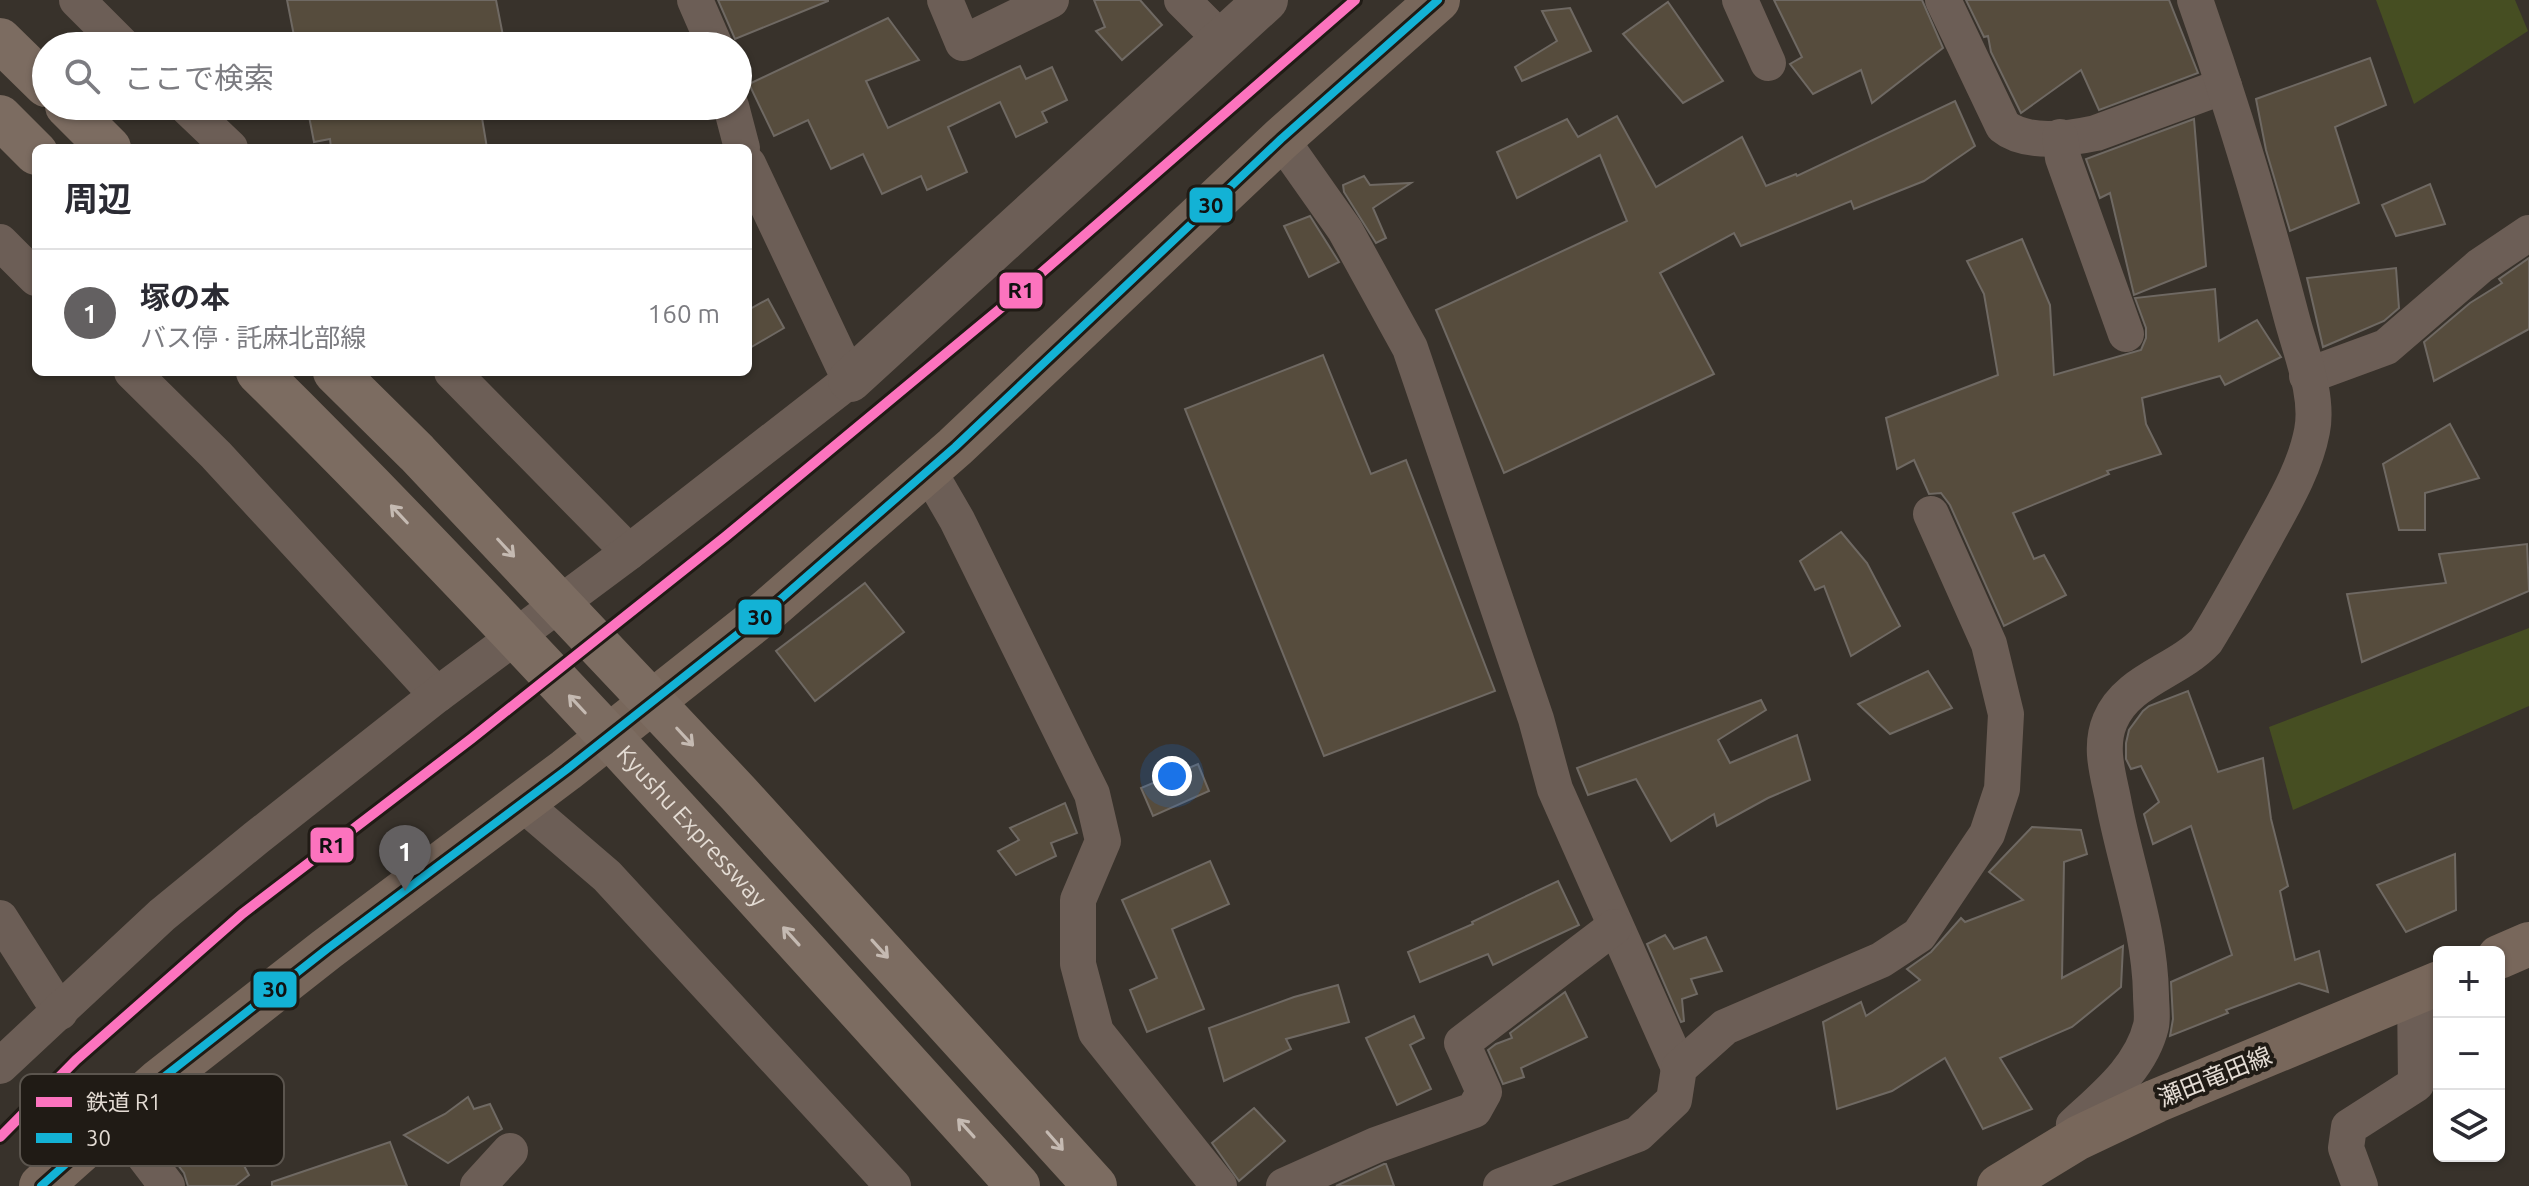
<!DOCTYPE html>
<html lang="ja">
<head>
<meta charset="utf-8">
<style>
  body { margin:0; font-family:Ubuntu,"Noto Sans JP",sans-serif; background:#f2f2f3; color:#2b2b33 }
  .controls { position:absolute; right:24px; bottom:24px; display:grid; overflow:hidden; border-radius:12px; box-shadow:0 2px 6px #0004 }
  .controls button { width:72px; height:72px; display:grid; place-items:center; padding:0; border:0; border-bottom:2px solid #e1e1e2; background:#fff; color:#2b2b33; font:40px sans-serif }
  .you { position:absolute; left:1172px; top:776px; width:28px; height:28px; margin:-20px; border:6px solid #fff; border-radius:50%; background:#1a73e8; box-shadow:0 0 0 12px #1a73e833 }
  .badge { display:grid; place-items:center; width:52px; height:52px; border-radius:50%; background:#636061; color:#fff; font-size:26px; font-weight:700 }
  .pin { position:absolute; translate:-50% -66px; filter:drop-shadow(0 2px 4px #0008) }
  .pin::after { content:''; position:absolute; top:42px; width:28px; height:24px; background:inherit; clip-path:polygon(0 0,100% 0,50% 100%) }
  .list { margin:0; padding:0; list-style:none }
  h2 { display:flex; justify-content:space-between; align-items:center; height:104px; margin:0; padding:0 32px; font-size:34px }
  h2 small { font-size:26px; font-weight:400; color:#7c7c81 }
  .list li { display:grid; grid-template-columns:52px 1fr auto; gap:24px; align-items:center; box-sizing:border-box; height:128px; padding:0 32px; border-top:2px solid #e1e1e2 }
  .list b { display:block; font-size:30px; white-space:nowrap }
  .list p { margin:0; font-size:26px; white-space:nowrap; color:#7c7c81 }
  .list em { font-size:26px; font-style:normal; color:#7c7c81 }
  .icon { flex:none; width:44px; height:44px; fill:none; stroke:currentColor; stroke-width:2; stroke-linecap:round; stroke-linejoin:round }
  .map { position:relative; flex:none; width:2529px; height:1186px; overflow:hidden }
  .search { position:absolute; background:#fff; box-shadow:0 2px 6px #0004; left:32px; top:32px; width:720px; height:88px; display:flex; align-items:center; gap:20px; box-sizing:border-box; padding:0 28px; border-radius:44px; color:#7c7c81; font-size:30px }
  .panel { position:absolute; background:#fff; box-shadow:0 2px 6px #0004; left:32px; top:144px; width:720px; height:232px; border-radius:12px }
  .map>svg:first-child { display:block }
</style>
</head>
<body>
<div class="map">
<svg width="2529" height="1186" viewBox="0 0 2529 1186">
  <rect width="100%" height="100%" fill="#38322b"/>
  <g fill="#464e22">
    <path d="M2376 0H2515L2528 31 2414 104Z"/>
    <path d="M2529 628V706L2293 810 2269 727Z"/>
  </g>
  <g fill="#564c3d" stroke="#6f6963" stroke-width="2">
    <path d="M287 0H496L505 46H296Z"/>
    <path d="M718 0H828V1L735 39Z"/>
    <path d="M1094 0H1140L1162 25 1122 60 1096 31 1105 27Z"/>
    <path d="M1774 0H1922L1943 48 1872 103 1861 70 1813 94 1790 64 1802 57Z"/>
    <path d="M1966 0H2169L2198 73 2099 110 2081 70 2021 113 1991 52 1988 36 1984 37Z"/>
    <path d="M1668 2 1723 81 1683 103 1623 34Z"/>
    <path d="M1570 8 1591 51 1522 81 1515 67 1557 41 1542 11Z"/>
    <path d="M888 18 919 60 866 81 888 128 1020 66 1026 79 1052 67 1067 100 1042 112 1047 122 1016 137 1000 102 948 127 967 172 927 190 921 176 882 194 863 154 831 169 808 120 774 136 749 84Z"/>
    <path d="M2370 58 2386 105 2335 127 2359 203 2290 231 2266 150 2256 99Z"/>
    <path d="M1955 101 1975 146 1924 181 1854 209 1851 201 1741 246 1734 233 1660 273 1714 374 1504 473 1436 310 1627 221 1600 155 1517 198 1497 152 1567 119 1578 137 1617 116 1656 187 1742 137 1766 186 1796 174 1797 176Z"/>
    <path d="M307 106H480L487 148H331L330 139 314 142Z"/>
    <path d="M2194 119 2206 266 2134 295 2110 193 2100 198 2086 159Z"/>
    <path d="M1364 176 1370 185 1411 183 1373 208 1386 238 1376 243 1344 192 1343 185Z"/>
    <path d="M2430 184 2445 224 2396 236 2382 205Z"/>
    <path d="M1310 216 1339 262 1309 277 1284 226Z"/>
    <path d="M2022 239 2050 305 2054 375 2141 350 2146 338V328L2135 298 2215 289 2219 341 2257 320 2281 357 2225 385 2220 376 2142 398 2146 424 2161 454 2107 471 2109 474 2013 513 2034 559 2044 555 2066 595 2004 626 1950 505 1941 493 1929 494 1914 460 1897 469 1886 418 1998 375 1984 294 1967 261Z"/>
    <path d="M2529 258V329L2434 381 2424 342 2470 303 2502 283 2499 279Z"/>
    <path d="M2396 268 2399 308 2384 321 2323 347 2307 278Z"/>
    <path d="M768 299 784 328 748 349V310Z"/>
    <path d="M1323 355 1371 474 1406 460 1495 691 1324 756 1185 409Z"/>
    <path d="M2450 424 2479 478 2425 493V530H2399L2383 464Z"/>
    <path d="M1841 532 1867 563 1900 626 1851 656 1824 586 1815 590 1800 561Z"/>
    <path d="M2527 544 2529 591 2362 662 2347 594 2446 583 2439 554Z"/>
    <path d="M865 583 904 632 815 701 776 651Z"/>
    <path d="M1928 671 1952 708 1890 734 1858 704Z"/>
    <path d="M2188 691 2218 772 2263 758 2271 819 2288 886 2280 891 2295 960 2319 951 2328 992 2299 983 2226 1010 2228 1013 2170 1036 2173 1019 2171 982 2232 955 2191 826 2153 844 2144 814 2159 802 2141 766 2131 769 2126 759V743L2129 730 2143 711 2149 706Z"/>
    <path d="M1761 700 1766 710 1718 740 1730 763 1797 735 1810 780 1768 798 1717 826 1714 814 1671 841 1636 779 1588 795 1577 768Z"/>
    <path d="M1198 764 1209 791 1153 816 1141 788Z"/>
    <path d="M1065 803 1077 833 1051 843 1056 856 1016 875 998 851 1019 840 1010 828Z"/>
    <path d="M2032 827 2081 830 2087 854 2064 862 2062 978 2123 946 2121 987 2072 1027 2000 1058 2032 1109 1983 1129 1945 1058 1892 1091 1837 1109 1823 1022 1861 1002 1866 1016 1920 980 1907 969 1931 952 1961 918 1965 922 2023 900 1989 872Z"/>
    <path d="M2455 854 2456 910 2406 932 2377 885Z"/>
    <path d="M1210 861 1229 904 1172 929 1204 1009 1147 1032 1130 990 1157 978 1122 900Z"/>
    <path d="M1558 881 1579 925 1493 965 1488 954 1420 982 1408 952 1473 924 1472 922Z"/>
    <path d="M1665 935 1674 949 1706 937 1722 971 1691 979 1697 994 1682 999 1684 1021 1681 1022 1647 944Z"/>
    <path d="M1338 985 1349 1022 1286 1039 1291 1049 1224 1081 1209 1028 1294 997Z"/>
    <path d="M1565 992 1587 1037 1521 1068 1524 1077 1503 1084 1488 1050 1496 1044 1512 1038 1510 1033Z"/>
    <path d="M1414 1016 1424 1038 1410 1045 1431 1089 1397 1105 1366 1038Z"/>
    <path d="M468 1097 474 1109 490 1104 502 1129 448 1163 404 1135 445 1114Z"/>
    <path d="M212 1106 249 1175 235 1186H188L184 1173 154 1134 181 1116Z"/>
    <path d="M1254 1108 1285 1141 1239 1181 1212 1143Z"/>
    <path d="M390 1142 407 1186H272V1182Z"/>
    <path d="M1384 1164H1386L1394 1186H1336Z"/>
  </g>
  <g fill="none" stroke-linecap="round" stroke-linejoin="round">
    <g stroke="#6c5e56" stroke-width="36">
      <path d="M77 0 123 46"/>
      <path d="M695 0 715 46"/>
      <path d="M945 0 963 43 1051 0"/>
      <path d="M1182 0 1222 40"/>
      <path d="M1740 0 1768 63"/>
      <path d="M1943 0 2003 126C2026 145 2068 139 2096 133L2224 86"/>
      <path d="M186 106 230 148"/>
      <path d="M731 106 742 148"/>
      <path d="M2060 137 2063 158 2126 334"/>
      <path d="M1281 139 1345 230 1410 348 1536 719 1555 789 1679 1068"/>
      <path d="M0 242 36 278"/>
      <path d="M132 372 216 455 437 695"/>
      <path d="M452 372 629 552"/>
      <path d="M2307 376 2386 347 2480 266 2529 233"/>
      <path d="M928 470 957 520 1092 794 1103 841 1078 900V964L1096 1032 1219 1186"/>
      <path d="M522 803 607 876 893 1186"/>
      <path d="M0 918 60 1012"/>
      <path d="M0 1066 162 915 256 838 437 695 629 552 850 380 748 164"/>
      <path d="M116 1119 167 1186"/>
      <path d="M2078 1138 2074 1125C2104 1097 2141 1068 2151 1026 2153 1017 2151 1005 2151 995 2150 928 2125 865 2113 799 2108 774 2099 747 2110 721 2127 680 2177 672 2206 641 2227 607 2246 572 2266 536 2284 503 2305 468 2312 431 2319 396 2301 353 2292 319 2264 212 2232 105 2195 0"/>
      <path d="M478 1186 510 1151"/>
      <path d="M1284 1186 1376 1145 1474 1110 1484 1092 1462 1043 1614 927"/>
      <path d="M1501 1186 1638 1134 1674 1100 1679 1068 1725 1027 1881 960 1919 935 1987 834 2002 789 2006 714 1989 644 1931 514"/>
      <path d="M2360 1186 2346 1148 2349 1127 2416 1084 2415 993"/>
    </g>
    <path stroke="#6c5e56" stroke-width="44" d="M850 380 1266 0"/>
    <g stroke="#78675b" stroke-width="44">
      <path d="M2499 957 2529 944"/>
      <path d="M41 1186 160 1080 327 949 566 770 767 611 955 447 1281 139 1438 0"/>
      <path d="M1999 1186 2078 1138 2156 1101 2439 983"/>
    </g>
    <g stroke="#7c6c61" stroke-width="44">
      <path d="M0 40 46 85"/>
      <path d="M67 106 109 148"/>
      <path d="M0 117 36 153"/>
      <path id="s1" d="M258 372C522 633 769 911 1018 1186"/>
      <path d="M335 372 417 453 738 793 1095 1186"/>
    </g>
    <defs>
      <path id="bus-1" d="M41 1186 160 1080 327 949 566 770 767 611 955 447 1281 139 1438 0"/>
    </defs>
    <use href="#bus-1" stroke="#201b15" stroke-width="14"/>
    <use href="#bus-1" stroke="#13b2d5" stroke-width="8"/>
    <defs>
      <path id="rail-1" d="M0 1137 76 1060 242 914 471 739 725 537 1001 308 1355 0"/>
    </defs>
    <use href="#rail-1" stroke="#201b15" stroke-width="16"/>
    <use href="#rail-1" stroke="#fc73be" stroke-width="10"/>
  </g>
  <defs><path id="oneway-shaft" d="M-6 0H5M1.5-3L5.5 0L1.5 3" fill="none" stroke-width="1.6" stroke-linecap="round" stroke-linejoin="round" transform="scale(2)"/></defs>
  <g stroke="#c5bab2">
    <use href="#oneway-shaft" transform="translate(399 514) rotate(-133)"/>
    <use href="#oneway-shaft" transform="translate(506 548) rotate(47)"/>
    <use href="#oneway-shaft" transform="translate(577 704) rotate(-133)"/>
    <use href="#oneway-shaft" transform="translate(685 737) rotate(47)"/>
    <use href="#oneway-shaft" transform="translate(791 936) rotate(-132)"/>
    <use href="#oneway-shaft" transform="translate(880 949) rotate(48)"/>
    <use href="#oneway-shaft" transform="translate(966 1128) rotate(-132)"/>
    <use href="#oneway-shaft" transform="translate(1055 1141) rotate(49)"/>
  </g>
  <g text-anchor="middle" stroke-width="8" stroke-linejoin="round" paint-order="stroke">
    <g font-size="24" fill="#e4dcd4" stroke="#201b15">
      <text dy="8" stroke="none"><textPath href="#s1" startOffset="628">Kyushu Expressway</textPath></text>
      <text transform="translate(2215 1077) rotate(-22)" y="8">瀬田竜田線</text>
    </g>
  </g>
  <rect x="20" y="1074" width="264" height="92" rx="12" fill="#201b15" stroke="#5b554e" stroke-width="2"/>
  <rect x="36" y="1097" width="36" height="10" fill="#fc73be"/>
  <rect x="36" y="1133" width="36" height="10" fill="#13b2d5"/>
  <g font-size="22" fill="#e4dcd4">
    <text x="86" y="1110">鉄道 R1</text>
    <text x="86" y="1146">30</text>
  </g>
  <g stroke="#201b15" stroke-width="3">
    <rect x="1188" y="186" width="46" height="38" rx="8" fill="#13b2d5"/>
    <rect x="998" y="271" width="46" height="39" rx="8" fill="#fc73be"/>
    <rect x="737" y="598" width="46" height="38" rx="8" fill="#13b2d5"/>
    <rect x="309" y="826" width="46" height="38" rx="8" fill="#fc73be"/>
    <rect x="252" y="970" width="46" height="39" rx="8" fill="#13b2d5"/>
  </g>
  <g font-size="22" text-anchor="middle" font-weight="bold" fill="#111">
    <text x="1211" y="213">30</text>
    <text x="1021" y="298">R1</text>
    <text x="760" y="625">30</text>
    <text x="332" y="853">R1</text>
    <text x="275" y="997">30</text>
  </g>
</svg>
<div class="controls">
<button>+</button>
<button>−</button>
<button><svg class="icon" aria-label="layers" viewBox="0 0 24 24"><path d="M12 4l9 5-9 5-9-5zM3 14l9 5 9-5"/></svg></button>
</div>
<div class="you"></div>
<div class="pin badge" style="left:405px;top:891px">1</div>
<div class="search"><svg class="icon" aria-label="search" viewBox="0 0 24 24"><circle cx="10" cy="10" r="6"/><path d="M15 15l6 6"/></svg>ここで検索</div>
<section class="panel">
<h2>周辺<small></small></h2>
<ul class="list">
<li><span class="badge">1</span><div><b>塚の本</b><p>バス停 · 託麻北部線</p></div><em>160 m</em></li>
</ul>
</section>
</div>
</body>
</html>
